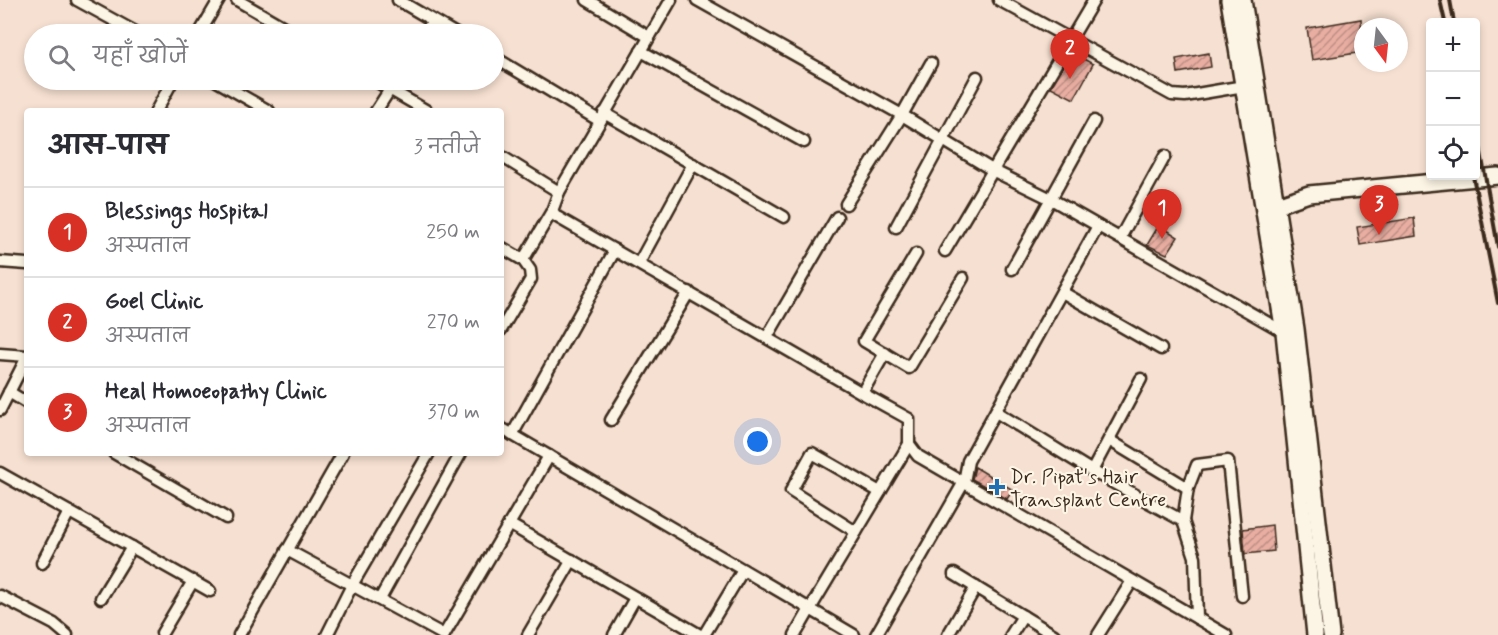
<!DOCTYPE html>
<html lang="hi">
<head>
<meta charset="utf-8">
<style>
  body { margin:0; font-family:Mynerve,"Playpen Sans Deva",sans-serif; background:#f7f7f7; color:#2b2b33 }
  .controls { position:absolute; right:18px; top:18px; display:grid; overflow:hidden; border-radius:6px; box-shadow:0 3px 9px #0003 }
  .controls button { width:54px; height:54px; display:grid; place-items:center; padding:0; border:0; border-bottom:2px solid #e1e1e2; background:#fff; color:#2b2b33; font:30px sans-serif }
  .compass { position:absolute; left:1354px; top:18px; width:54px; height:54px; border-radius:50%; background:#fff; box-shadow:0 3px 9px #0003; rotate:165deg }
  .you { position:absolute; left:758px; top:442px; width:21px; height:21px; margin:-15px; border:4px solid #fff; border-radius:50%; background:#1a73e8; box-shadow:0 0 0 9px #1a73e833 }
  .badge { display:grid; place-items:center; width:39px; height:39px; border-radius:50%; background:#d93025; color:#fff; font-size:20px; font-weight:700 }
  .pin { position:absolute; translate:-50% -50px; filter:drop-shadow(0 2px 3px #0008) }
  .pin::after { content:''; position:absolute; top:32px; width:21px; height:18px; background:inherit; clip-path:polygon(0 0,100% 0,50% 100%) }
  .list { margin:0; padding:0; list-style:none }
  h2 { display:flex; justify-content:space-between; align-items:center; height:78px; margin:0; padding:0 24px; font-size:26px }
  h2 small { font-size:20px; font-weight:400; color:#7c7c81 }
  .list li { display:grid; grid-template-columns:39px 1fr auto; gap:18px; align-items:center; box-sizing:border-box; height:90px; padding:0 24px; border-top:2px solid #e1e1e2 }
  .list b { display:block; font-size:22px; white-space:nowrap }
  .list p { margin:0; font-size:20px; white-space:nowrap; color:#7c7c81 }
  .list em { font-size:20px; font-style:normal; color:#7c7c81 }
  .icon { flex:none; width:33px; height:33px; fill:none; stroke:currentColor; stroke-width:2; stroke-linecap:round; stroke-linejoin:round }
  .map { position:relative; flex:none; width:1498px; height:635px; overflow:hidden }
  .search { position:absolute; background:#fff; box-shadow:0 3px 9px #0003; left:24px; top:24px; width:480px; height:66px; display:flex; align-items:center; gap:15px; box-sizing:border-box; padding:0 21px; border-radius:33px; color:#7c7c81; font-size:22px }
  .panel { position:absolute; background:#fff; box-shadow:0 3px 9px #0003; left:24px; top:108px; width:480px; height:348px; border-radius:6px }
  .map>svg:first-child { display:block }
</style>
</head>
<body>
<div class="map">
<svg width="1498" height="635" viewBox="0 0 1498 635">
  <defs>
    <pattern id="building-hatch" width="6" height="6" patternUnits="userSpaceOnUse" patternTransform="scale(1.5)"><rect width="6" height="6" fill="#e8aea2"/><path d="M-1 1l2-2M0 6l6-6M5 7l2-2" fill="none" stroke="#bd8e83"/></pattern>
  </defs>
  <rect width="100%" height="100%" fill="#f6e0d1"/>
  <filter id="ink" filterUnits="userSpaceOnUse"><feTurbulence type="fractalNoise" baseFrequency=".0167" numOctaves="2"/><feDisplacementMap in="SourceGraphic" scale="12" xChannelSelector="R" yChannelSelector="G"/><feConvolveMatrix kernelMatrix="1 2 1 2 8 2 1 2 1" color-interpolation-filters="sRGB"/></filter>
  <g filter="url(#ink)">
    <g fill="url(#building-hatch)" stroke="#3b2a1e" stroke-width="1.5">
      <path d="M1361 19 1363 52 1312 60 1307 28Z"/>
      <path d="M1209 53 1211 67 1178 73 1176 59Z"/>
      <path d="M1078 56 1093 64 1074 99 1051 87 1069 57 1076 61Z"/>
      <path d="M1414 218 1416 236 1360 245 1357 227Z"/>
      <path d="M1159 225 1178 237 1167 254 1147 245Z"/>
      <path d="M975 467 1013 490 1007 499 972 479Z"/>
      <path d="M1272 525 1274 551 1245 554 1243 529Z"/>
    </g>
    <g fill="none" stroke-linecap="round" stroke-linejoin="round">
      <defs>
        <g id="street">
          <path d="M77 0 139 34"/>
          <path d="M237 0 296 34"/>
          <path d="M398 0 456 34"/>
          <path d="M587 0 649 37"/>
          <path d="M671 0 559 192 552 211 557 217 862 393 909 419V444L918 456 1226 635"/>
          <path d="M697 0 902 115 994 171 1051 199 1284 332"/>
          <path d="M999 0 1172 95 1185 96 1244 86"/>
          <path d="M199 34 219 0"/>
          <path d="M424 34 433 21"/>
          <path d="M641 51 804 142"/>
          <path d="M494 57 600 121"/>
          <path d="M215 80 269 111"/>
          <path d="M374 80 427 111"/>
          <path d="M156 111 173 80"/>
          <path d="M376 111 396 80"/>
          <path d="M604 113 784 217"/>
          <path d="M501 156 559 192"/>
          <path d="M846 204 902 115 931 63"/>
          <path d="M896 227 977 77"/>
          <path d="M1120 238 1165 156"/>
          <path d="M501 247 523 260 552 211"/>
          <path d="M945 251 1094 0"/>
          <path d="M916 254 864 341 909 368 963 278"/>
          <path d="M0 262 27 264"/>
          <path d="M639 263 693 164"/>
          <path d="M1012 269 1094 121"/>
          <path d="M1062 292 1161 349"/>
          <path d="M501 330 531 279 530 270 523 260"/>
          <path d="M767 337 837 217"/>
          <path d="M0 354 27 356"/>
          <path d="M9 392 27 403"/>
          <path d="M862 393 885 353"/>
          <path d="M0 410 27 357"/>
          <path d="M996 412 1092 471 1183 521 1195 557 1197 618"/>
          <path d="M611 420 689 292"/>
          <path d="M501 428 810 609 909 444"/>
          <path d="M512 435 615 250"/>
          <path d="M1109 440 1188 488"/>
          <path d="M114 453 226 518"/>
          <path d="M429 453 352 585 444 635"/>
          <path d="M1092 471 1141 379"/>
          <path d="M0 473 210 591"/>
          <path d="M1183 521 1188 488 1197 465 1228 461 1242 596"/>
          <path d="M509 524 700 635"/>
          <path d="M856 532 791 491 812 453 880 492"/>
          <path d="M287 550 352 585 327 635"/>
          <path d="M42 563 69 512"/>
          <path d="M954 574 1054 635"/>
          <path d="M0 596 54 624 67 635"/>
          <path d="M101 598 132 547"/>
          <path d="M380 599 461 453"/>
          <path d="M162 633 193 581"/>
          <path d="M239 635 343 453"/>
          <path d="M444 635 549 456"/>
          <path d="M528 635 572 560"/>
          <path d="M614 635 635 598"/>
          <path d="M704 635 743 570"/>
          <path d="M795 635 810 609 854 635"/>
          <path d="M876 635 964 482 968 461 1098 226"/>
          <path d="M948 635 976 587"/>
          <path d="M1011 635 1023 616"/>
          <path d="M1098 635 1132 581"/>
        </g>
        <g id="secondary">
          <path d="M1229 0 1284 332 1315 635"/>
          <path d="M1243 0 1296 329 1331 635"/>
          <path d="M1268 208 1309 194 1498 176"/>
        </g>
      </defs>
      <use href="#street" stroke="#3b2a1e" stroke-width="15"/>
      <use href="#secondary" stroke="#3b2a1e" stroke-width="20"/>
      <use href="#street" stroke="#fcf5e5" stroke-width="10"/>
      <use href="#secondary" stroke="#fcf5e5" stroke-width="15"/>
      <g stroke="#3b2a1e" stroke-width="4">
        <path d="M1440 0 1445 22"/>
        <path d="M1450 0 1454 22"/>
        <path d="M1476 125 1498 247"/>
        <path d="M1473 176 1498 303"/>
      </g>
    </g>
  </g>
  <path fill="#1f6fb2" stroke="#fcf5e5" stroke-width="2" d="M994 478h6v6h6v6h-6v6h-6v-6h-6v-6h6z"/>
  <g text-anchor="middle" stroke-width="4.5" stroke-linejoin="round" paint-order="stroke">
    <g font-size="20" fill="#3b2a1e" stroke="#fcf5e5" text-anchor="start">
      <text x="1010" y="483">Dr. Pipat's Hair<tspan x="1010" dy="23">Transplant Centre</tspan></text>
    </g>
  </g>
</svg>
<div class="controls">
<button>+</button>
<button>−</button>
<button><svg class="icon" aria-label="locate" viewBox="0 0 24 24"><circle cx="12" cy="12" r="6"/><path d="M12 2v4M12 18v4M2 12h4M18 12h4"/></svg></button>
</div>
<svg class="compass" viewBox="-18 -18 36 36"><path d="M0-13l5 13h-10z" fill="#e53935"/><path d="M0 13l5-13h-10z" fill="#7c7c81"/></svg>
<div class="you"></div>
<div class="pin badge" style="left:1162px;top:239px">1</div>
<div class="pin badge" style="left:1070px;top:79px">2</div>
<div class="pin badge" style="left:1379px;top:235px">3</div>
<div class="search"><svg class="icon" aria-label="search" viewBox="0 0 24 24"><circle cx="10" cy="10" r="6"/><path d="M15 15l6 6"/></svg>यहाँ खोजें</div>
<section class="panel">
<h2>आस-पास<small>3 नतीजे</small></h2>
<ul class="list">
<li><span class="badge">1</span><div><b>Blessings Hospital</b><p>अस्पताल</p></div><em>250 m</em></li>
<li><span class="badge">2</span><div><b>Goel Clinic</b><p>अस्पताल</p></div><em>270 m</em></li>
<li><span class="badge">3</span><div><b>Heal Homoeopathy Clinic</b><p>अस्पताल</p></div><em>370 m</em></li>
</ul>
</section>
</div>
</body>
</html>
